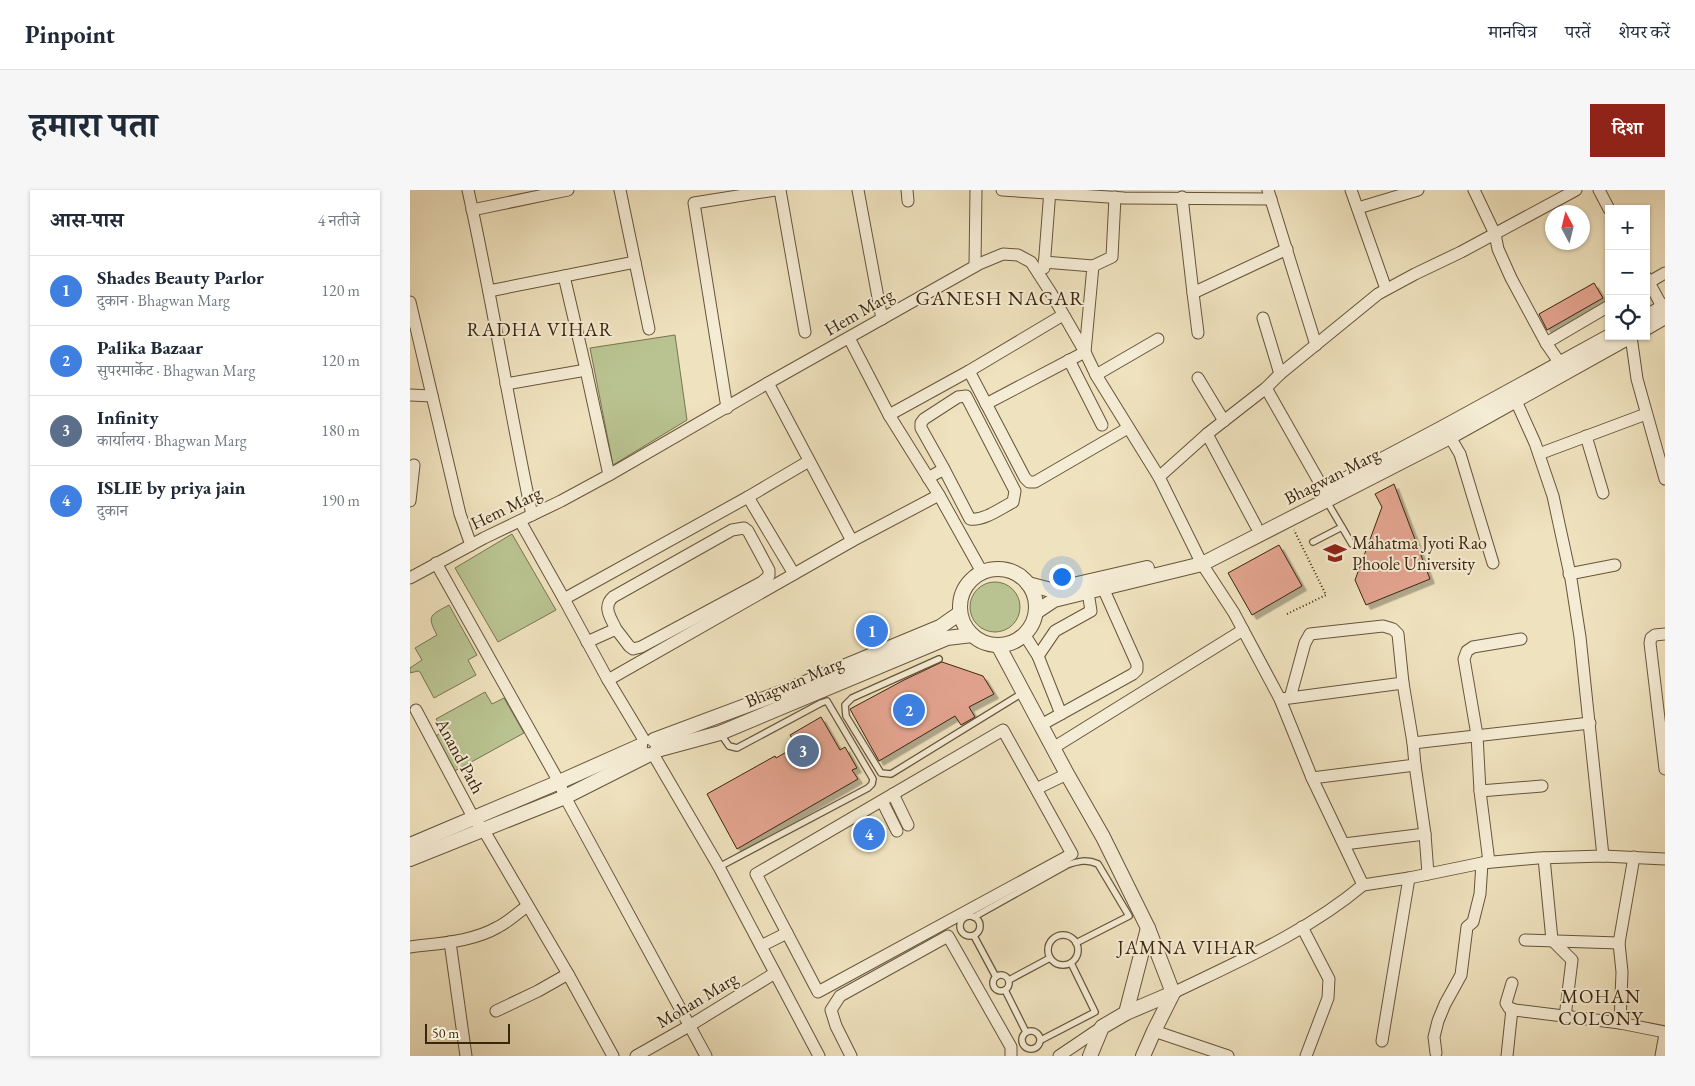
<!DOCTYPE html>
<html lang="hi">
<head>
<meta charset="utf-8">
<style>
  body { margin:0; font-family:"EB Garamond","Noto Serif Devanagari",serif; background:#f6f6f7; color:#1f2937 }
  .controls { position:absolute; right:15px; top:15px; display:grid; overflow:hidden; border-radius:0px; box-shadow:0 1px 4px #0004 }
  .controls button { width:45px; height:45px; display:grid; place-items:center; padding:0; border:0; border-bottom:1px solid #e0e1e3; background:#fff; color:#1f2937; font:25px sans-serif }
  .compass { position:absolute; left:1135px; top:15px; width:45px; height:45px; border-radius:50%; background:#fff; box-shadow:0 1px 4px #0004; rotate:353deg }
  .scale { position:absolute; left:15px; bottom:12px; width:85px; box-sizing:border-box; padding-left:5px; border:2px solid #39260e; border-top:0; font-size:14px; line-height:18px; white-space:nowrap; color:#39260e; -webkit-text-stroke:4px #f5ecd5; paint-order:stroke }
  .you { position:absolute; left:651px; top:386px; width:18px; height:18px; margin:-12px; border:4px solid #fff; border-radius:50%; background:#1a73e8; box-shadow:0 0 0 8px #1a73e833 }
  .badge { display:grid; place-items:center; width:32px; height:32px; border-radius:50%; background:#8f2418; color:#fff; font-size:16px; font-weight:700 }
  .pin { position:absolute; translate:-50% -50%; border:2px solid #fff; box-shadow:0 1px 5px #0006 }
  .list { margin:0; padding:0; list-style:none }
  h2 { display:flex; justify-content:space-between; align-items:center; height:65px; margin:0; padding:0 20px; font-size:21px }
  h2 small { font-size:16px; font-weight:400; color:#747a83 }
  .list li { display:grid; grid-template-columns:32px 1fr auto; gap:15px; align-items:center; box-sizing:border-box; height:70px; padding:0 20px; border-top:1px solid #e0e1e3 }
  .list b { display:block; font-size:19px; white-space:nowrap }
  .list p { margin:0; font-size:16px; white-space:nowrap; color:#747a83 }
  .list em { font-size:16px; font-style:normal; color:#747a83 }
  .icon { flex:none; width:28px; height:28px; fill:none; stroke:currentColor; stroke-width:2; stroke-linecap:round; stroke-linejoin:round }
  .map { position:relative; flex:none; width:1255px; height:866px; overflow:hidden; border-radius:0px }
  header { display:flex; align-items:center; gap:30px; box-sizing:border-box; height:70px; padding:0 25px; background:#fff; border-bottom:1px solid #e0e1e3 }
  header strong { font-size:24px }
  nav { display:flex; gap:28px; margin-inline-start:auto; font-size:18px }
  .intro { display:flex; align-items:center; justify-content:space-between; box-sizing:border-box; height:120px; padding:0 30px }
  h1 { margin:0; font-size:35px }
  .button { padding:12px 22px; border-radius:0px; background:#8f2418; color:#fff; font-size:18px; font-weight:700 }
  main { display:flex; gap:30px; padding:0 30px }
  aside { flex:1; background:#fff; border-radius:0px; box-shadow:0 1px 4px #0004 }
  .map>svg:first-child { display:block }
</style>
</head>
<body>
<header>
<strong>Pinpoint</strong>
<nav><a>मानचित्र</a><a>परतें</a><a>शेयर करें</a></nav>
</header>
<div class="intro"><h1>हमारा पता</h1><a class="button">दिशा</a></div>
<main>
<aside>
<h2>आस-पास<small>4 नतीजे</small></h2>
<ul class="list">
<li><span class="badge" style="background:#3f7fe0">1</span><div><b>Shades Beauty Parlor</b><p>दुकान · Bhagwan Marg</p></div><em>120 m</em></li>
<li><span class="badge" style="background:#3f7fe0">2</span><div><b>Palika Bazaar</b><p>सुपरमार्केट · Bhagwan Marg</p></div><em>120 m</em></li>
<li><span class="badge" style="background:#5c6f8a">3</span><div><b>Infinity</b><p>कार्यालय · Bhagwan Marg</p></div><em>180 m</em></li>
<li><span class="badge" style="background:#3f7fe0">4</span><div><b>ISLIE by priya jain</b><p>दुकान</p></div><em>190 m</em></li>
</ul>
</aside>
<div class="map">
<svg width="1255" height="866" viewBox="0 0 1255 866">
  <defs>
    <filter id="shadow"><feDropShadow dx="4.5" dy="4.5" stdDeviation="0" flood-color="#0004"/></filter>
  </defs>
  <rect width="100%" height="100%" fill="#efe2be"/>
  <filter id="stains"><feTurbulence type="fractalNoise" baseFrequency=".004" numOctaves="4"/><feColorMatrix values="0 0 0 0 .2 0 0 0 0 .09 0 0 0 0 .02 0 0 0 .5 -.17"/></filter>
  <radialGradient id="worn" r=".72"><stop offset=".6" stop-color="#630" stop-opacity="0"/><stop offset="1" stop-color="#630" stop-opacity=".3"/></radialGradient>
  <g fill="#b9c391" stroke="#797450">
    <path d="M265 145 277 230 203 275 180 158Z"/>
    <path d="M102 344 146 420 88 452 45 378Z"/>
    <circle cx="585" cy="417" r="25"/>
    <path d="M39 415 67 465 58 470 66 485 24 508 10 482 8 481 0 483V478L12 470 5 458 27 445C16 425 21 425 39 415Z"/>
    <path d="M75 502 82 514 94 508 114 543 43 582 24 547 33 542 26 529Z"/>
  </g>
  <g fill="#e4a490" stroke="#39260e" filter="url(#shadow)">
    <path d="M1184 93 1193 108 1137 140 1129 124Z"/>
    <path d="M984 294 1020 389 956 415 945 390 972 317 965 304Z"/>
    <path d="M869 355 892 396 842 425 818 383Z"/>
    <path d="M532 472 573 486 584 504 559 517 565 527 551 535 545 526 469 571 440 519 494 490Z"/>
    <path d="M411 527 430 560 435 557 447 578 442 580 448 589 327 659 297 604 365 566 366 568 387 556 380 545Z"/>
  </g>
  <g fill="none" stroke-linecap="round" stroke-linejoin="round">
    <defs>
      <g id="service">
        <path d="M916 310 942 354"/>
        <path d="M903 352 932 337"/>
        <path d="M529 469 442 508 435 515 436 526 471 583 481 584 614 502"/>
        <path d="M309 677 458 598 462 594 463 589 417 511 411 513 327 558 319 556 310 543"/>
        <circle cx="560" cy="736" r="10"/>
        <path d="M564 727 657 675C668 671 677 669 688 674L719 726 666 753"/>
        <circle cx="653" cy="760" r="15"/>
        <path d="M564 746 586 787"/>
        <circle cx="591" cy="793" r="8"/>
        <path d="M599 790 640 768"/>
        <path d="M595 800 616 842"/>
        <circle cx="621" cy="850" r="9"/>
        <path d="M631 850 685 822 661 773"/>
      </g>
      <g id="minor">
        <path d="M58 0C82 108 99 217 122 325"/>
        <path d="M370 0 395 142"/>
        <path d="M448 0 472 129"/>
        <path d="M497 0 498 11"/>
        <path d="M592 0 714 8 861 9"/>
        <path d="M858 0 906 155"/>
        <path d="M941 0 976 99"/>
        <path d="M1064 0 1085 44 1088 59 1101 88 1136 153 1154 179"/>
        <path d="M1189 0 1199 19"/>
        <path d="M772 7 783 103 877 59"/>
        <path d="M948 18 1008 0"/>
        <path d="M62 20 158 0"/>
        <path d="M225 72 239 139"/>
        <path d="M565 76 566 0"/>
        <path d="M683 76 702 67 705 7"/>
        <path d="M634 78 640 0"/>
        <path d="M1236 87 1253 118"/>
        <path d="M1236 94 1255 83"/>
        <path d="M79 101 225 72 210 0"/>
        <path d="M783 103 788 143"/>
        <path d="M0 112 50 324 61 355"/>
        <path d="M853 128 870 184"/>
        <path d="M1221 146 1227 189 1255 289"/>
        <path d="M439 148 479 225 529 305 572 382"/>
        <path d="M1136 153 1199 116"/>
        <path d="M659 170 692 235"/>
        <path d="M176 180 199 285"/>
        <path d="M559 181 615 288 619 292H625L718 238"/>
        <path d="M686 185 748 149"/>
        <path d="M788 188 814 231"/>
        <path d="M358 193 442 351 529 305"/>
        <path d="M96 194 176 180 154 86"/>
        <path d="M856 198 919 309"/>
        <path d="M0 205 22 206"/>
        <path d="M1106 211 1125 253 1143 306 1161 389 1170 447 1193 666"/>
        <path d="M576 214 675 162 683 76 634 72"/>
        <path d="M317 218 284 13 365 0"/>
        <path d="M479 225 559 181 653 125"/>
        <path d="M797 244 846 336"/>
        <path d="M1176 246 1193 303"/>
        <path d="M1040 247 1050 264 1083 373"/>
        <path d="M1129 264 1236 224"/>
        <path d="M749 287 797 244 856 198 870 184 968 104 1005 84 1051 62 1166 0"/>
        <path d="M518 288 534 279 511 238V233L514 229 548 207 556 206 605 301 603 312C591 318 574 331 560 329L534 279"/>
        <path d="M338 307 384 384"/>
        <path d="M0 311 4 275"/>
        <path d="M110 331 154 409 338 307 399 271"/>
        <path d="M26 373 149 592 155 607 296 866"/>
        <path d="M1159 384 1205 375"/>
        <path d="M0 388 74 348 151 311 199 285 358 193 569 74 593 64 608 65 621 72 641 103 675 162 686 185 749 287 792 374 824 423 870 509 902 588 953 695C897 742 829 771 763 803"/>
        <path d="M154 409 198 490 234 550"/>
        <path d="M614 444 628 466 651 524"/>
        <path d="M1255 444 1245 445 1241 448 1240 453 1255 579"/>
        <path d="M177 452 206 439C201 428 192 417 203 407L322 340 334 338 338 341 359 380V386L352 392 231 457 223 459 219 456 206 439"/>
        <path d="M628 466 645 441 681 421 678 402"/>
        <path d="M198 490 442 351"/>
        <path d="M870 509 880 508 993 493 988 444 983 439 973 436 900 444 895 453 880 508"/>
        <path d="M6 520 64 629 73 639 158 784 203 866"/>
        <path d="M631 535 723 484 727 480V474L693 398"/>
        <path d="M1003 553 1180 533"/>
        <path d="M643 558 833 440"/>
        <path d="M243 564 309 677 409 866"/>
        <path d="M1005 575 1015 644 1018 684"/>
        <path d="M902 588 1005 575 1003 553 993 493"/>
        <path d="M626 599 662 664 408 802 346 684 593 540 626 599 657 584"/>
        <path d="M1070 601 1132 596"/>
        <path d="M483 604 498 635"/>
        <path d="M472 611 487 641"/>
        <path d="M934 654 1015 644"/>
        <path d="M1134 668 1142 750 1162 770 1155 827"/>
        <path d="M1079 672 1070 601 1067 545 1054 469 1057 461 1063 457 1111 449"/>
        <path d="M953 695 999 688 1072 673 1128 668 1193 666 1255 669"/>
        <path d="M892 737 919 789 918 808 896 866"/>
        <path d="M1115 750 1209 753"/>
        <path d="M40 752 56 866"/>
        <path d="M351 756 377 743"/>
        <path d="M0 757C30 753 62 752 88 737 98 732 108 723 117 716"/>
        <path d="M1102 793 1096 813 1099 818 1105 820 1210 833 1255 842"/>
        <path d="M86 821 128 801 158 784"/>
        <path d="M1210 833 1212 782 1209 753 1224 667"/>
        <path d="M744 841 818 866"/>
        <path d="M972 851 999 688"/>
        <path d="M1026 863 1024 847 1028 831 1035 814 1051 785 1057 737 1063 732 1070 704 1072 673"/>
        <path d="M226 866 279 836 365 783"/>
        <path d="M441 866 426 836 421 820 430 806 538 746 601 857V866"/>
        <path d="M649 866 692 837"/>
        <path d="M1097 866 1102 819"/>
        <path d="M1251 866 1255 844"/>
      </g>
      <g id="tertiary">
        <path d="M1236 127 1255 116"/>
        <path d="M1236 138 1255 127"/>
        <path d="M923 296 1034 237 1200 146"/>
        <circle cx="588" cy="417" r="38"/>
        <path d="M618 394 641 400 737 378"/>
        <path d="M626 422 644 410 792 374 1040 247 1221 146"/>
        <path d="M588 455 657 584 693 647 738 738 763 803 744 841 733 866"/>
        <path d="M244 550 378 500 530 437 550 423"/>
        <path d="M247 560 310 543 537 448 562 445"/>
        <path d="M0 655 149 592 230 556"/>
        <path d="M0 669 155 607 238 565"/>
        <path d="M716 823 738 738"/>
        <path d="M680 866 692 837 716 823 763 803"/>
      </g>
    </defs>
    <use href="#service" stroke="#66553a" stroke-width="8"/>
    <use href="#minor" stroke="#66553a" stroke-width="13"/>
    <use href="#tertiary" stroke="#66553a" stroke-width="16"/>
    <path stroke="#39260e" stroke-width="2" stroke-dasharray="1 2.5" stroke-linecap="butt" d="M877 424 916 405 884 340"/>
    <use href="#service" stroke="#f5ecd5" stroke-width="5.5"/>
    <use href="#minor" stroke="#f5ecd5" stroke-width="11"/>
    <use href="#tertiary" stroke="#f5ecd5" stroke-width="14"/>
  </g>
  <defs>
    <symbol id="university-bare" viewBox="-9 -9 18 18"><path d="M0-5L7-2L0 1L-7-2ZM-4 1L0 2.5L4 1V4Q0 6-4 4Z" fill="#8f2418" stroke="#f5ecd5" stroke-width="2.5" paint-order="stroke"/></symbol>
  </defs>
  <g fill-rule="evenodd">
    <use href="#university-bare" x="909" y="347" width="32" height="32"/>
  </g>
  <g text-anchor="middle" stroke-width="4" stroke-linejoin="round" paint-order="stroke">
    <g font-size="18" fill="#39260e" stroke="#f5ecd5">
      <text transform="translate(449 122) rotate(-30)" y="6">Hem Marg</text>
      <text transform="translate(922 286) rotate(-27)" y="6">Bhagwan Marg</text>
      <text transform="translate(96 318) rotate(-26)" y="6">Hem Marg</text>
      <text transform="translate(384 492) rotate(-23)" y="6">Bhagwan Marg</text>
      <text transform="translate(50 566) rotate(62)" y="6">Anand Path</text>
      <text transform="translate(287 810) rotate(-31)" y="6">Mohan Marg</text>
    </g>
    <g font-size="18" fill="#39260e" stroke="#f5ecd5" text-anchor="start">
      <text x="942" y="359">Mahatma Jyoti Rao<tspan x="942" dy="21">Phoole University</tspan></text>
    </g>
    <g font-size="19" letter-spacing="1" fill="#39260e" stroke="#f5ecd5">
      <text x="130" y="146">RADHA VIHAR</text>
      <text x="778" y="764">JAMNA VIHAR</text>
      <text x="1191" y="813">MOHAN<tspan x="1191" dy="22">COLONY</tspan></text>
    </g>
    <g font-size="20" letter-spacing="1" fill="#39260e" stroke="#f5ecd5">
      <text x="590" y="115">GANESH NAGAR</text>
    </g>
  </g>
  <rect width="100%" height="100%" filter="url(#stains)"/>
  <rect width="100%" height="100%" fill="url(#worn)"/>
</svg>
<div class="controls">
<button>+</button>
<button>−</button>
<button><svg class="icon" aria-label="locate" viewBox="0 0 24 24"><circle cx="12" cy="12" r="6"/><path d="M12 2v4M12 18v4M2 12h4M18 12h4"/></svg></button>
</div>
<svg class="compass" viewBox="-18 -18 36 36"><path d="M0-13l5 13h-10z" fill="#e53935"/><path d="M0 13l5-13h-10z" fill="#747a83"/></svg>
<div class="scale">50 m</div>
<div class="you"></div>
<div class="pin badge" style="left:462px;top:441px;background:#3f7fe0">1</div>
<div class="pin badge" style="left:499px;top:520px;background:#3f7fe0">2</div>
<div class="pin badge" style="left:393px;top:561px;background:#5c6f8a">3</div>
<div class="pin badge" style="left:459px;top:644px;background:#3f7fe0">4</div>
</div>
</main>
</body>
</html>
